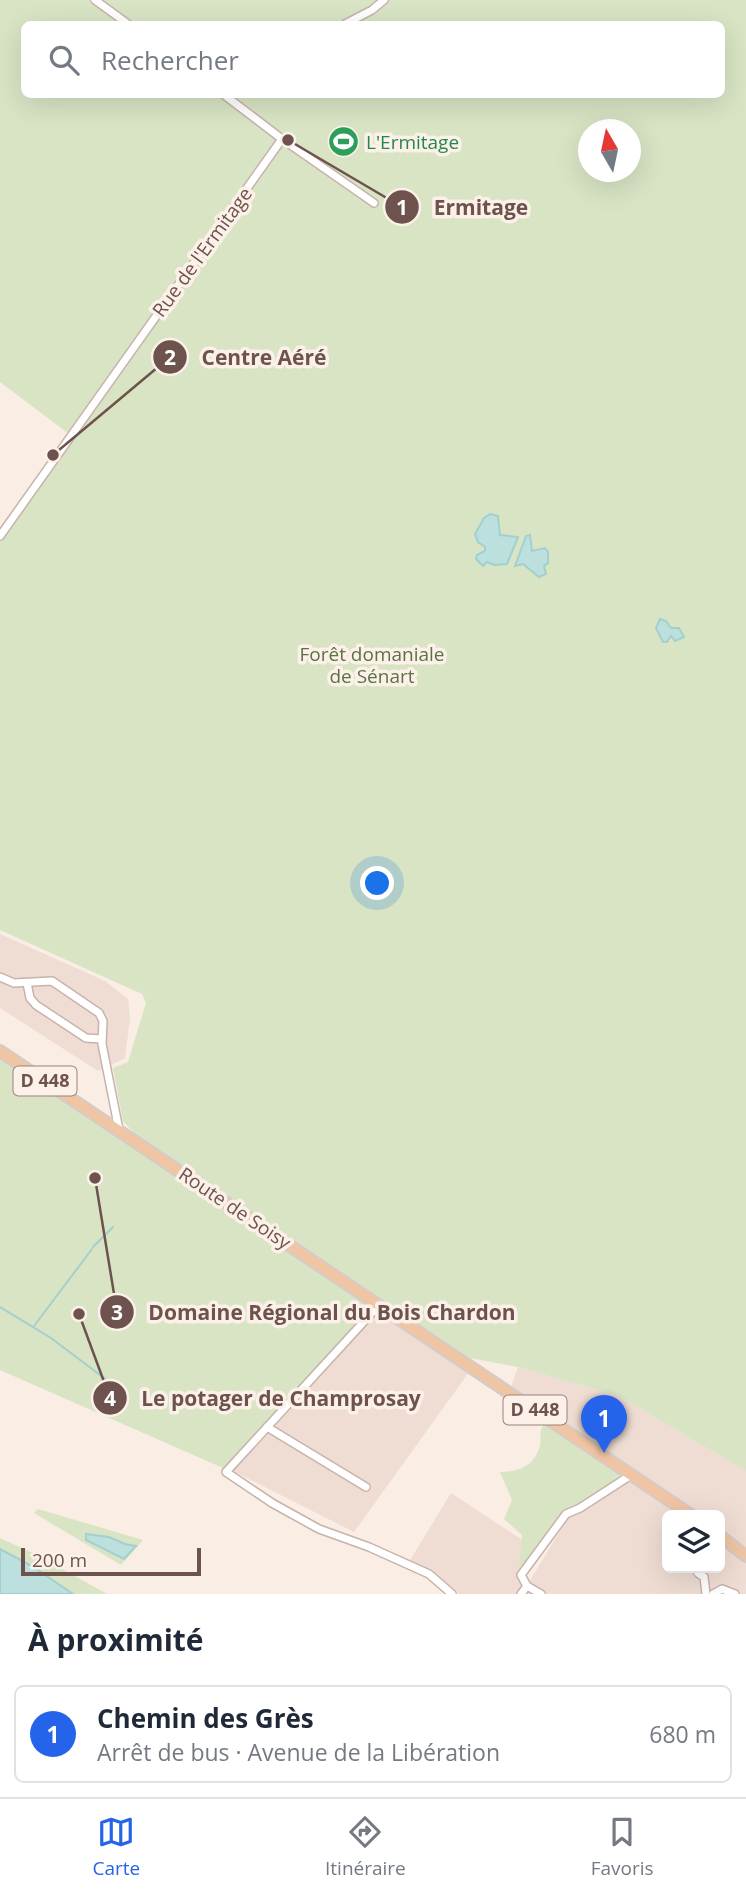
<!DOCTYPE html>
<html lang="fr">
<head>
<meta charset="utf-8">
<style>
  body { margin:0; font-family:"Open Sans",sans-serif; background:#f6f6f7; color:#1f2937 }
  .controls { position:absolute; right:21px; bottom:21px; display:grid; overflow:hidden; border-radius:10px; box-shadow:0 7px 28px #0002 }
  .controls button { width:63px; height:63px; display:grid; place-items:center; padding:0; border:0; border-bottom:2px solid #e0e1e3; background:#fff; color:#1f2937; font:35px sans-serif }
  .compass { position:absolute; left:578px; top:119px; width:63px; height:63px; border-radius:50%; background:#fff; box-shadow:0 7px 28px #0002; rotate:351deg }
  .scale { position:absolute; left:21px; bottom:18px; width:180px; box-sizing:border-box; padding-left:7px; border:4px solid #6e524d; border-top:0; font-size:19px; line-height:24px; white-space:nowrap; color:#6e524d; -webkit-text-stroke:5px #fcf1e9; paint-order:stroke }
  .you { position:absolute; left:378px; top:884px; width:24px; height:24px; margin:-18px; border:5px solid #fff; border-radius:50%; background:#1a73e8; box-shadow:0 0 0 10px #1a73e833 }
  .badge { display:grid; place-items:center; width:46px; height:46px; border-radius:50%; background:#2563eb; color:#fff; font-size:23px; font-weight:700 }
  .pin { position:absolute; translate:-50% -58px; filter:drop-shadow(0 2px 4px #0008) }
  .pin::after { content:''; position:absolute; top:37px; width:24px; height:21px; background:inherit; clip-path:polygon(0 0,100% 0,50% 100%) }
  .list { margin:0; padding:0; list-style:none }
  h2 { display:flex; justify-content:space-between; align-items:center; height:91px; margin:0; padding:0 28px; font-size:30px }
  h2 small { font-size:23px; font-weight:400; color:#747a83 }
  .list li { display:grid; grid-template-columns:46px 1fr auto; gap:21px; align-items:center; box-sizing:border-box; height:98px; margin:0 14px 14px; padding:0 14px; border:2px solid #e0e1e3; border-radius:10px }
  .list b { display:block; font-size:26px; white-space:nowrap }
  .list p { margin:0; font-size:23px; white-space:nowrap; color:#747a83 }
  .list em { font-size:23px; font-style:normal; color:#747a83 }
  .icon { flex:none; width:38px; height:38px; fill:none; stroke:currentColor; stroke-width:2; stroke-linecap:round; stroke-linejoin:round }
  .map { position:relative; flex:none; width:746px; height:1594px; overflow:hidden }
  .search { position:absolute; background:#fff; box-shadow:0 7px 28px #0002; left:21px; right:21px; top:21px; height:77px; display:flex; align-items:center; gap:18px; box-sizing:border-box; padding:0 24px; border-radius:10px; color:#747a83; font-size:26px }
  .sheet { height:203px; background:#fff }
  nav { display:flex; justify-content:space-around; align-items:center; box-sizing:border-box; height:98px; border-top:2px solid #e0e1e3; background:#fff; font-size:19px; color:#747a83 }
  nav a { display:grid; justify-items:center; gap:4px }
  nav .on { color:#2563eb }
  .map>svg:first-child { display:block }
</style>
</head>
<body>
<div class="map">
<svg width="746" height="1594" viewBox="0 0 746 1594">
  <rect width="100%" height="100%" fill="#f9ede4"/>
  <g fill="#efddd3" fill-rule="evenodd">
    <path d="M0 934 105 981 128 999 130 1018 125 1058 98 1071 0 1008Z"/>
    <path d="M382 1311 469 1372 354 1532 233 1471 376 1312Z"/>
    <path d="M518 1367 619 1396 746 1471V1594H522L569 1516 631 1479 633 1472 511 1387ZM667 1515H720V1568H667Z"/>
    <path d="M451 1493 524 1541 520 1568 524 1586 518 1594H459L434 1573 409 1562Z"/>
  </g>
  <g fill="#d8e4c4" fill-rule="evenodd">
    <path d="M0 0H746V1471L619 1396 518 1367 470 1358 135 1134 123 1121 113 1068 128 1062 146 1003 142 994 0 930V538L69 434 0 382ZM24 24H722V94H24ZM588 130H630V172H588Z"/>
    <path d="M0 1051 380 1304 223 1468 0 1370Z"/>
    <path d="M544 1424 620 1474 616 1483 565 1513 527 1565 519 1566 522 1535 504 1519 512 1500 500 1472C519 1472 534 1466 540 1446 542 1437 538 1432 544 1424Z"/>
    <path d="M38 1509 143 1540 121 1565 34 1513Z"/>
    <path d="M0 1538 35 1554 107 1594H73L32 1566 0 1549Z"/>
  </g>
  <g fill="#bbe0de" stroke="#a3d0ce" stroke-width="2">
    <path d="M490 514 498 516 500 535 518 537 507 564 494 565 487 562 483 566 476 559 477 555 485 551V547L478 542 475 534 484 518Z"/>
    <path d="M530 535 532 551 545 548 548 552V563L544 566 546 574 539 577 523 564 515 566 526 536Z"/>
    <path d="M660 619 666 621 671 628H679L684 637 675 641 671 636 667 642H663L656 628Z"/>
    <path d="M86 1534 109 1537 125 1544 136 1546 124 1559 86 1540Z"/>
    <path d="M0 1549 32 1566 73 1594H0Z"/>
  </g>
  <g fill="none" stroke-linecap="round" stroke-linejoin="round">
    <g stroke="#a3d0ce" stroke-width="2">
      <path d="M93 1247 113 1227"/>
      <path d="M0 1307 51 1338 108 1381"/>
      <path d="M34 1326 92 1249"/>
    </g>
    <defs>
      <g id="street">
        <path d="M95 0 128 24"/>
        <path d="M345 24 372 10 384 0"/>
        <path d="M223 94 282 139 374 203"/>
        <path d="M0 536 282 139"/>
        <path d="M0 977 14 983 52 981 99 1013 103 1021 102 1044 119 1130"/>
        <path d="M27 983 30 998 36 1005 86 1038 101 1039"/>
        <path d="M380 1304 226 1472 272 1503 319 1529 369 1547 429 1574 452 1594"/>
        <path d="M267 1427 366 1487"/>
        <path d="M698 1573 704 1577 706 1594"/>
        <path d="M527 1586 541 1594"/>
        <path d="M521 1594 527 1586 521 1575 566 1514 580 1508 631 1475"/>
        <path d="M713 1594 722 1589 735 1594"/>
      </g>
      <g id="primary">
        <path d="M0 1051 691 1515"/>
        <path d="M720 1536 746 1556"/>
      </g>
    </defs>
    <use href="#street" stroke="#c8b3ac" stroke-width="10"/>
    <use href="#primary" stroke="#d4cbca" stroke-width="14"/>
    <use href="#street" stroke="#fff" stroke-width="7"/>
    <use href="#primary" stroke="#f0c5a4" stroke-width="10"/>
  </g>
  <defs>
    <symbol id="stadium-disc" viewBox="-11 -11 22 22"><circle r="9.5" fill="#2e9e5b" stroke="#fcf1e9"/><path d="M0-5a6.5 5 0 1 0 0 10a6.5 5 0 1 0 0-10ZM-3.5-1.8h7v3.6h-7Z" fill="#fff"/></symbol>
  </defs>
  <g fill-rule="evenodd">
    <use href="#stadium-disc" x="326" y="124" width="35" height="35"/>
  </g>
  <g text-anchor="middle" stroke-width="7" stroke-linejoin="round" paint-order="stroke">
    <g fill="#fcf1e9" stroke="#99827c" stroke-width="2">
      <rect x="13.5" y="1066.5" width="63" height="29" rx="5"/>
      <rect x="503.5" y="1395.5" width="63" height="29" rx="5"/>
    </g>
    <g font-size="18" font-weight="bold" fill="#6e524d">
      <text x="45" y="1087">D 448</text>
      <text x="535" y="1416">D 448</text>
    </g>
    <g font-size="19" fill="#27864d" stroke="#fcf1e9" text-anchor="start">
      <text x="366" y="149">L'Ermitage</text>
    </g>
    <g font-size="19" fill="#6e524d" stroke="#fcf1e9">
      <text transform="translate(202 252) rotate(-54)" y="7">Rue de l'Ermitage</text>
      <text transform="translate(235 1208) rotate(34)" y="7">Route de Soisy</text>
    </g>
    <g font-size="19" fill="#5c7246" stroke="#fcf1e9">
      <text x="372" y="661">Forêt domaniale<tspan x="372" dy="22">de Sénart</tspan></text>
    </g>
  </g>
  <path fill="none" stroke="#6e524d" stroke-width="2.5" d="M288 140L402 207M53 455L170 357M95 1178L117 1312M79 1314L110 1398"/>
  <g fill="#6e524d" stroke="#fcf1e9" stroke-width="2.5">
    <circle cx="288" cy="140" r="7"/>
    <circle cx="53" cy="455" r="7"/>
    <circle cx="95" cy="1178" r="7"/>
    <circle cx="79" cy="1314" r="7"/>
    <circle cx="402" cy="207" r="18"/>
    <circle cx="170" cy="357" r="18"/>
    <circle cx="117" cy="1312" r="18"/>
    <circle cx="110" cy="1398" r="18"/>
  </g>
  <g font-size="21" text-anchor="middle" font-weight="bold" fill="#fff">
    <text x="402" y="215">1</text>
    <text x="170" y="365">2</text>
    <text x="117" y="1320">3</text>
    <text x="110" y="1406">4</text>
  </g>
  <g font-size="21" text-anchor="middle" font-weight="bold" fill="#6e524d" stroke="#fcf1e9" stroke-width="7" stroke-linejoin="round" paint-order="stroke">
    <text x="481" y="215">Ermitage</text>
    <text x="264" y="365">Centre Aéré</text>
    <text x="332" y="1320">Domaine Régional du Bois Chardon</text>
    <text x="281" y="1406">Le potager de Champrosay</text>
  </g>
</svg>
<div class="controls">
<button><svg class="icon" aria-label="layers" viewBox="0 0 24 24"><path d="M12 4l9 5-9 5-9-5zM3 14l9 5 9-5"/></svg></button>
</div>
<svg class="compass" viewBox="-18 -18 36 36"><path d="M0-13l5 13h-10z" fill="#e53935"/><path d="M0 13l5-13h-10z" fill="#747a83"/></svg>
<div class="scale">200 m</div>
<div class="you"></div>
<div class="pin badge" style="left:604px;top:1453px">1</div>
<div class="search"><svg class="icon" aria-label="search" viewBox="0 0 24 24"><circle cx="10" cy="10" r="6"/><path d="M15 15l6 6"/></svg>Rechercher</div>
</div>
<section class="sheet">
<h2>À proximité<small></small></h2>
<ul class="list">
<li><span class="badge">1</span><div><b>Chemin des Grès</b><p>Arrêt de bus · Avenue de la Libération</p></div><em>680 m</em></li>
</ul>
</section>
<nav>
<a class="on"><svg class="icon" aria-label="map" viewBox="0 0 24 24"><path d="M3 6l6-2 6 2 6-2v14l-6 2-6-2-6 2zM9 4v14M15 6v14"/></svg>Carte</a>
<a><svg class="icon" aria-label="directions" viewBox="0 0 24 24"><path d="M12 3l9 9-9 9-9-9zM9 14v-3h6M13 9l2 2-2 2"/></svg>Itinéraire</a>
<a><svg class="icon" aria-label="saved" viewBox="0 0 24 24"><path d="M7 4h10v16l-5-4-5 4z"/></svg>Favoris</a>
</nav>
</body>
</html>
